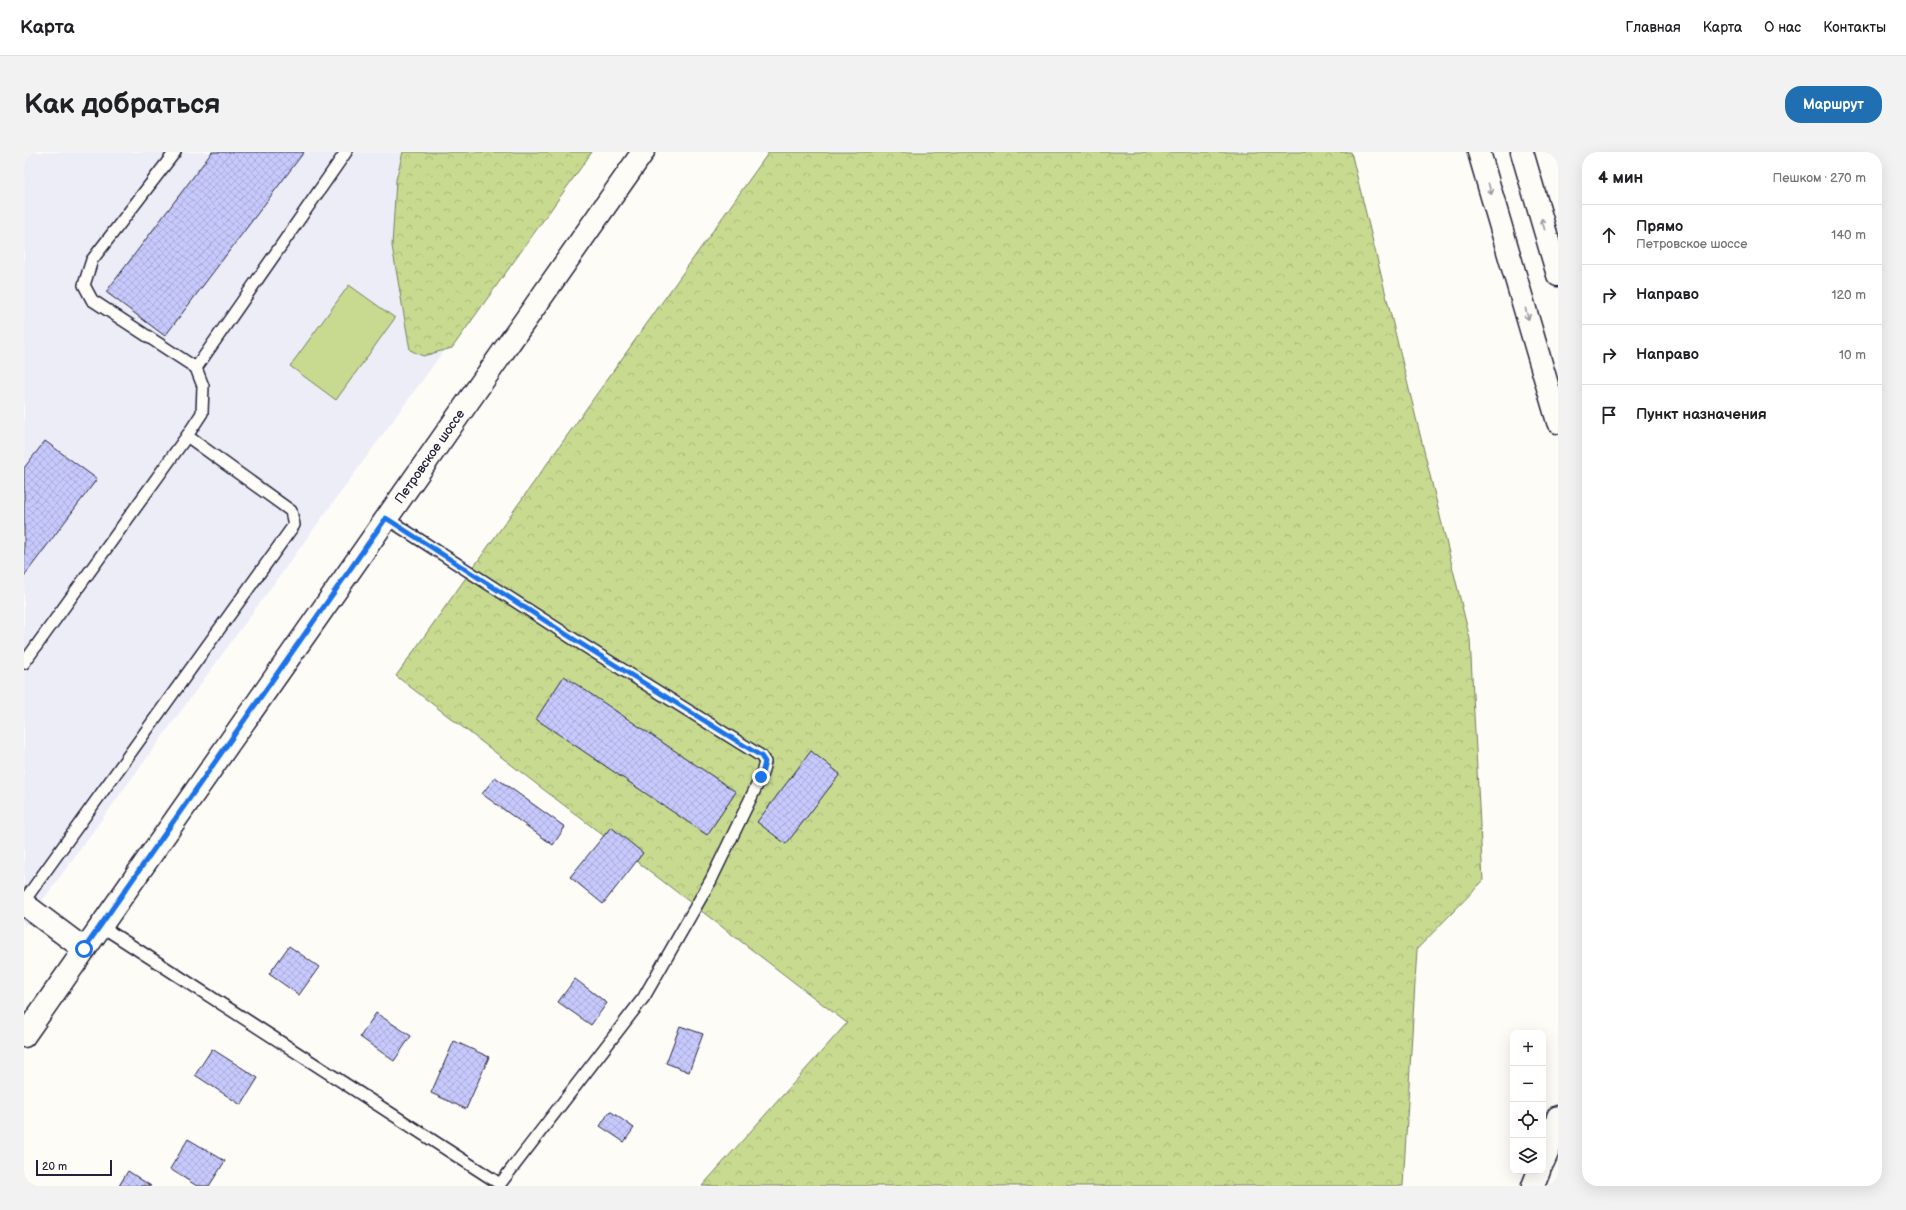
<!DOCTYPE html>
<html lang="ru">
<head>
<meta charset="utf-8">
<style>
  body { margin:0; font-family:"Balsamiq Sans",sans-serif; background:#f2f2f2; color:#202124 }
  .controls { position:absolute; right:12px; bottom:12px; display:grid; overflow:hidden; border-radius:8px; box-shadow:0 4px 16px #0002 }
  .controls button { width:36px; height:36px; display:grid; place-items:center; padding:0; border:0; border-bottom:1px solid #e0e0e0; background:#fff; color:#202124; font:20px sans-serif }
  .scale { position:absolute; left:12px; bottom:10px; width:76px; box-sizing:border-box; padding-left:4px; border:2px solid #22223b; border-top:0; font-size:11px; line-height:14px; white-space:nowrap; color:#22223b; -webkit-text-stroke:3px #fdfcf7; paint-order:stroke }
  .stop { position:absolute; width:12px; height:12px; margin:-9px; border:3px solid #1a73e8; border-radius:50%; background:#fff }
  .stop.end { background:#1a73e8; border-color:#fff; box-shadow:0 1px 4px #0008 }
  .list { margin:0; padding:0; list-style:none }
  h2 { display:flex; justify-content:space-between; align-items:center; height:52px; margin:0; padding:0 16px; font-size:17px }
  h2 small { font-size:13px; font-weight:400; color:#757577 }
  .list li { display:grid; grid-template-columns:26px 1fr auto; gap:12px; align-items:center; box-sizing:border-box; height:60px; padding:0 16px; border-top:1px solid #e0e0e0 }
  .list b { display:block; font-size:15px; white-space:nowrap }
  .list p { margin:0; font-size:13px; white-space:nowrap; color:#757577 }
  .list em { font-size:13px; font-style:normal; color:#757577 }
  .icon { flex:none; width:22px; height:22px; fill:none; stroke:currentColor; stroke-width:2; stroke-linecap:round; stroke-linejoin:round }
  .map { position:relative; flex:none; width:1534px; height:1034px; overflow:hidden; border-radius:16px }
  header { display:flex; align-items:center; gap:24px; box-sizing:border-box; height:56px; padding:0 20px; background:#fff; border-bottom:1px solid #e0e0e0 }
  header strong { font-size:19px }
  nav { display:flex; gap:22px; margin-inline-start:auto; font-size:14px }
  .intro { display:flex; align-items:center; justify-content:space-between; box-sizing:border-box; height:96px; padding:0 24px }
  h1 { margin:0; font-size:28px }
  .button { padding:10px 18px; border-radius:16px; background:#1f6fb2; color:#fff; font-size:14px; font-weight:700 }
  main { display:flex; gap:24px; padding:0 24px }
  aside { flex:1; background:#fff; border-radius:16px; box-shadow:0 4px 16px #0002 }
  .map>svg:first-child { display:block }
</style>
</head>
<body>
<header>
<strong>Карта</strong>
<nav><a>Главная</a><a>Карта</a><a>О нас</a><a>Контакты</a></nav>
</header>
<div class="intro"><h1>Как добраться</h1><a class="button">Маршрут</a></div>
<main>
<div class="map">
<svg width="1534" height="1034" viewBox="0 0 1534 1034">
  <defs>
    <pattern id="forest-crowns" width="20" height="18" patternUnits="userSpaceOnUse"><rect width="20" height="18" fill="#c8da8f"/><path d="M2 6a3 3 0 1 1 6 0M12 15a3 3 0 1 1 6 0" fill="none" stroke="#acbb7c"/></pattern>
    <pattern id="building-cross-hatch" width="8" height="8" patternUnits="userSpaceOnUse"><rect width="8" height="8" fill="#c7c9fc"/><path d="M0 0l8 8M0 8l8-8" fill="none" stroke="#abacd9"/></pattern>
  </defs>
  <rect width="100%" height="100%" fill="#fdfcf7"/>
  <filter id="ink" filterUnits="userSpaceOnUse"><feTurbulence type="fractalNoise" baseFrequency=".025" numOctaves="2"/><feDisplacementMap in="SourceGraphic" scale="8" xChannelSelector="R" yChannelSelector="G"/><feConvolveMatrix kernelMatrix="1 2 1 2 8 2 1 2 1" color-interpolation-filters="sRGB"/></filter>
  <g filter="url(#ink)">
    <path fill="#ededf8" d="M0 0H565L0 774Z"/>
    <g fill="url(#forest-crowns)" stroke="#757e65">
      <path d="M379 0H568L428 196 399 204 386 198 368 94 372 28Z"/>
      <path d="M745 0H1327L1446 487 1459 729 1393 797 1379 1034H678L823 871 372 524Z"/>
    </g>
    <path fill="#c8da8f" stroke="#757e65" d="M325 133 371 166 312 248 266 214Z"/>
    <g fill="url(#building-cross-hatch)" stroke="#22223b">
      <path d="M188 0H280L141 184 82 140Z"/>
      <path d="M21 289 73 327 0 424V316Z"/>
      <path d="M540 524 712 640 683 683 512 567Z"/>
      <path d="M787 599 816 622 762 692 733 670Z"/>
      <path d="M471 625 541 675 529 693 458 642Z"/>
      <path d="M587 675 619 701 579 752 546 725Z"/>
      <path d="M265 794 295 815 275 843 245 822Z"/>
      <path d="M551 827 583 851 567 873 534 850Z"/>
      <path d="M352 861 387 884 370 909 336 885Z"/>
      <path d="M656 874 679 882 665 920 642 911Z"/>
      <path d="M430 889 465 905 442 957 407 941Z"/>
      <path d="M188 897 234 926 217 953 171 923Z"/>
      <path d="M586 959 610 976 600 990 576 974Z"/>
      <path d="M164 987 201 1009 185 1034H173L146 1017Z"/>
      <path d="M104 1019 127 1034H95Z"/>
    </g>
    <g fill="none" stroke-linecap="round" stroke-linejoin="round">
      <defs>
        <g id="service">
          <path d="M172 216 322 0"/>
          <path d="M0 511 163 284 178 261 179 234 172 216 68 148 60 133 68 108 151 0"/>
          <path d="M0 749 270 373 267 359 163 284"/>
          <path d="M77 774 476 1032 620 845 687 728 737 625 741 610 737 604 551 488 362 366"/>
        </g>
        <path id="minor" d="M0 752 60 797"/>
        <path id="secondary" d="M0 884 619 0"/>
        <g id="trunk">
          <path d="M1455 0 1534 270"/>
          <path d="M1498 0 1534 123"/>
          <path d="M1519 1010 1527 992 1534 965"/>
          <path d="M1509 1034 1515 1019"/>
        </g>
      </defs>
      <use href="#service" stroke="#22223b" stroke-width="14"/>
      <use href="#minor" stroke="#22223b" stroke-width="25"/>
      <use href="#secondary" stroke="#22223b" stroke-width="25"/>
      <use href="#trunk" stroke="#22223b" stroke-width="25"/>
      <use href="#service" stroke="#fdfcf7" stroke-width="11"/>
      <use href="#minor" stroke="#fdfcf7" stroke-width="22"/>
      <use href="#secondary" stroke="#fdfcf7" stroke-width="22"/>
      <use href="#trunk" stroke="#fdfcf7" stroke-width="22"/>
    </g>
    <defs><path id="oneway-shaft" d="M-6 0H5M1.5-3L5.5 0L1.5 3" fill="none" stroke-width="1.6" stroke-linecap="round" stroke-linejoin="round"/></defs>
    <g stroke="#9a9aa2">
      <use href="#oneway-shaft" transform="translate(1466 37) rotate(74)"/>
      <use href="#oneway-shaft" transform="translate(1519 72) rotate(-106)"/>
      <use href="#oneway-shaft" transform="translate(1503 162) rotate(74)"/>
    </g>
  </g>
  <g fill="none" stroke-linecap="round" stroke-linejoin="round" filter="url(#ink)">
    <path stroke="#1a73e8" stroke-width="5" d="M60 797 362 366 551 488 737 604 741 610 737 625"/>
  </g>
  <g text-anchor="middle" stroke-width="4" stroke-linejoin="round" paint-order="stroke">
    <g font-size="13" fill="#22223b" stroke="#fdfcf7">
      <text transform="translate(405 304) rotate(-55)" y="5">Петровское шоссе</text>
    </g>
  </g>
</svg>
<div class="controls">
<button>+</button>
<button>−</button>
<button><svg class="icon" aria-label="locate" viewBox="0 0 24 24"><circle cx="12" cy="12" r="6"/><path d="M12 2v4M12 18v4M2 12h4M18 12h4"/></svg></button>
<button><svg class="icon" aria-label="layers" viewBox="0 0 24 24"><path d="M12 4l9 5-9 5-9-5zM3 14l9 5 9-5"/></svg></button>
</div>
<div class="scale">20 m</div>
<div class="stop" style="left:60px;top:797px"></div>
<div class="stop end" style="left:737px;top:625px"></div>
</div>
<aside>
<h2>4 мин<small>Пешком · 270 m</small></h2>
<ul class="list">
<li><svg class="icon" aria-label="ahead" viewBox="0 0 24 24"><path d="M12 20V5M6 11l6-6 6 6"/></svg><div><b>Прямо</b><p>Петровское шоссе</p></div><em>140 m</em></li>
<li><svg class="icon" aria-label="right" viewBox="0 0 24 24"><path d="M7 20v-9h11M14 6l5 5-5 5"/></svg><div><b>Направо</b></div><em>120 m</em></li>
<li><svg class="icon" aria-label="right" viewBox="0 0 24 24"><path d="M7 20v-9h11M14 6l5 5-5 5"/></svg><div><b>Направо</b></div><em>10 m</em></li>
<li><svg class="icon" aria-label="arrive" viewBox="0 0 24 24"><path d="M6 21V4h12l-3 4 3 4H6"/></svg><div><b>Пункт назначения</b></div></li>
</ul>
</aside>
</main>
</body>
</html>
